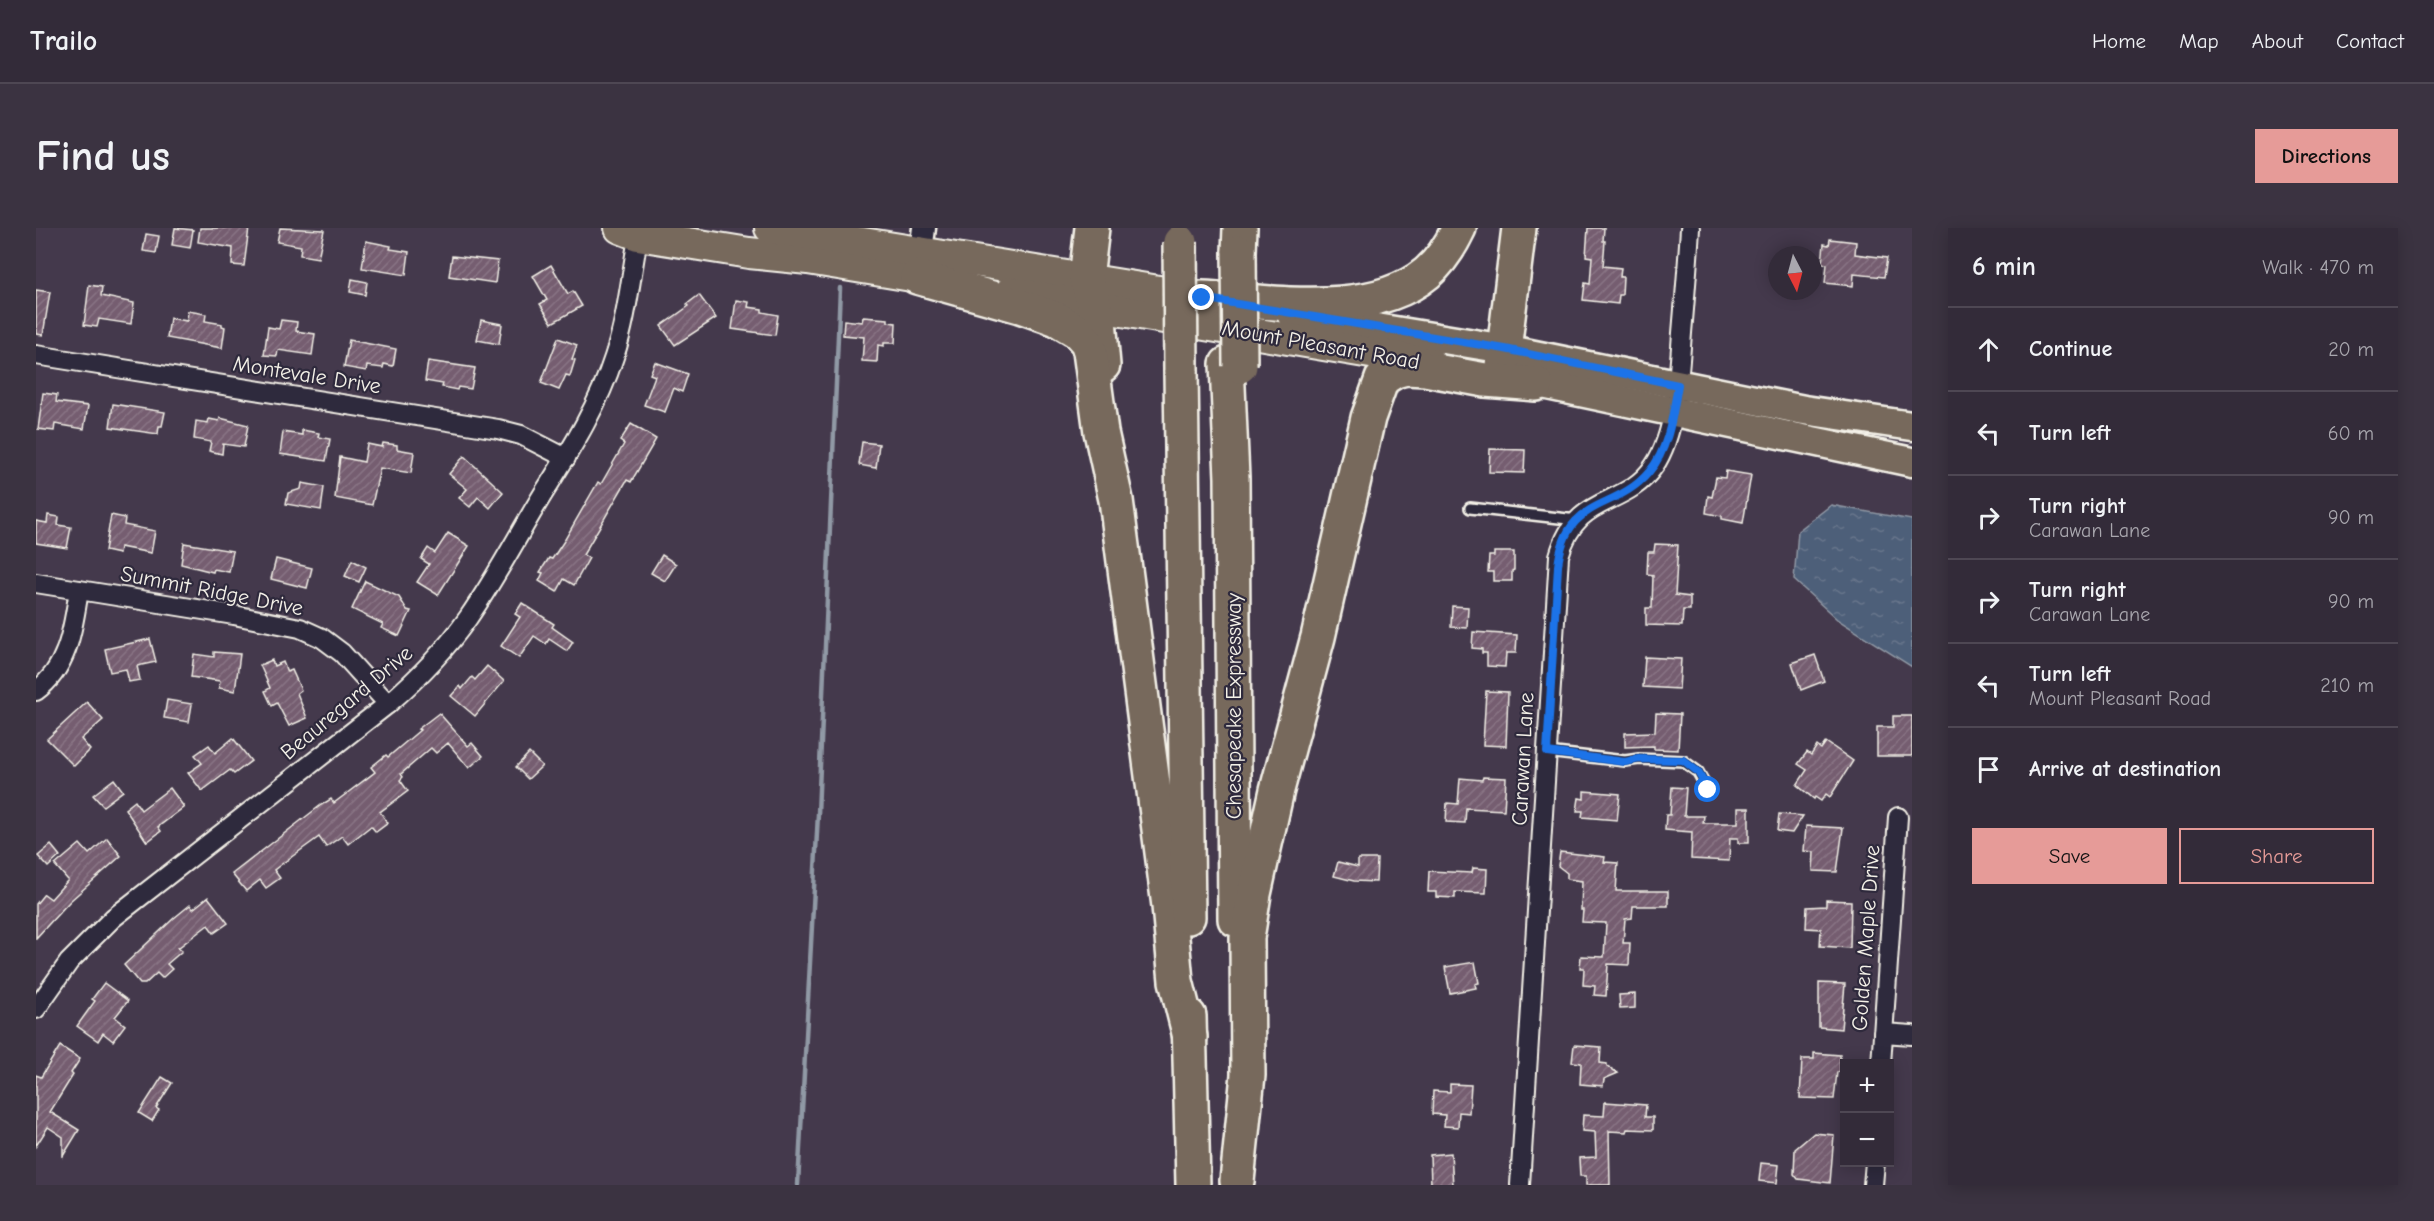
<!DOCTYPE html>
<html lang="en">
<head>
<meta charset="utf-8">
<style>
  body { margin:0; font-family:"Comic Neue",sans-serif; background:#3b3341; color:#f1f3f6 }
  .controls { position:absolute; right:18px; bottom:18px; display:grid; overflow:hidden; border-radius:0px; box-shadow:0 3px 15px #0003 }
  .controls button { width:54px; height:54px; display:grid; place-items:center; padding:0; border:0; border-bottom:2px solid #4e4753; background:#332b39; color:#f1f3f6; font:30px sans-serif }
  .compass { position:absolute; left:1732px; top:18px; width:54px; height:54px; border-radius:50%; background:#332b39; box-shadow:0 3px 15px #0003; rotate:174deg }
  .stop { position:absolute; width:18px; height:18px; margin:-14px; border:4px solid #1a73e8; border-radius:50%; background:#fff }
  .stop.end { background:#1a73e8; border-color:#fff; box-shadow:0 2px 6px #0008 }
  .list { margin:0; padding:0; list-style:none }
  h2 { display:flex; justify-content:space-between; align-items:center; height:78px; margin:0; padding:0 24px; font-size:26px }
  h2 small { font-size:20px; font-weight:400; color:#a9a7ae }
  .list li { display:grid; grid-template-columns:39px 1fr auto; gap:18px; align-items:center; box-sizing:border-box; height:84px; padding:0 24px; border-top:2px solid #4e4753 }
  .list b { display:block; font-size:22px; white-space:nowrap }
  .list p { margin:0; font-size:20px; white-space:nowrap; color:#a9a7ae }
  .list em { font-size:20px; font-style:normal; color:#a9a7ae }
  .actions { display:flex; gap:12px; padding:18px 24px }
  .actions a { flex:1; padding:14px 0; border:2px solid #e69b98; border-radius:0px; text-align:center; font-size:21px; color:#e69b98 }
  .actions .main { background:#e69b98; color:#111 }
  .icon { flex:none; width:33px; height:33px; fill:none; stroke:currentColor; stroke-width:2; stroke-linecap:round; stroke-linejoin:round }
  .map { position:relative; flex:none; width:1876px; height:957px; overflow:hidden; border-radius:0px }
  header { display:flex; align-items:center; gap:36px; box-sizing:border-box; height:84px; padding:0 30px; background:#332b39; border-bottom:2px solid #4e4753 }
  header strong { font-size:28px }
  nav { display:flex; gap:33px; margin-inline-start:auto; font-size:21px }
  .intro { display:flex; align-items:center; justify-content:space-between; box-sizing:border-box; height:144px; padding:0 36px }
  h1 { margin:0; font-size:42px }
  .button { padding:15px 27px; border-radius:0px; background:#e69b98; color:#111; font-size:21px; font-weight:700 }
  main { display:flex; gap:36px; padding:0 36px }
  aside { flex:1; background:#332b39; border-radius:0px; box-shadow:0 3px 15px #0003 }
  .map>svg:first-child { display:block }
</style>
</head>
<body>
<header>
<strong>Trailo</strong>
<nav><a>Home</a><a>Map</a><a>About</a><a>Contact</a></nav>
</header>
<div class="intro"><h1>Find us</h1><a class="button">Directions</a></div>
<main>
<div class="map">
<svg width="1876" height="957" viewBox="0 0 1876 957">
  <defs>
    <pattern id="water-ripples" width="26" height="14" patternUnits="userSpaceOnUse" patternTransform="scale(1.5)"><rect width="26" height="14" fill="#4e5f79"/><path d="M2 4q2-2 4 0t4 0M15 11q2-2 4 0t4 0" fill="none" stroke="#68768c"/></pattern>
    <pattern id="building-hatch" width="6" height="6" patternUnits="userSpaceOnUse" patternTransform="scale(1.5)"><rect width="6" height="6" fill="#755d70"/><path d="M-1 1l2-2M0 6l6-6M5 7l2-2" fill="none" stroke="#897584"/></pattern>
  </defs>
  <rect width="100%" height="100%" fill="#44394c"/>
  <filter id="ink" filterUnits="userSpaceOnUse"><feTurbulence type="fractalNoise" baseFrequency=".0167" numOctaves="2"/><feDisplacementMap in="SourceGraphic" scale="12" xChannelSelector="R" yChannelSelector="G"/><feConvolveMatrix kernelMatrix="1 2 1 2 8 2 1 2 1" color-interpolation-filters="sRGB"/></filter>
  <g filter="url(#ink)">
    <path fill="url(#water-ripples)" stroke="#9099a5" stroke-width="1.5" d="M1795 277 1876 292V439L1802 392 1758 352 1762 303Z"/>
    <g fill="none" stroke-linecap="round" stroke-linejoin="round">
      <path stroke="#9099a5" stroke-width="4.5" d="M762 957 782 586 804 60"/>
    </g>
    <g fill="url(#building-hatch)" stroke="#f4f1e8" stroke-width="1.5">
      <path d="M139 0 157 2 154 20 136 17Z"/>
      <path d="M164 0H213L208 38 196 37 197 20 162 14Z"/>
      <path d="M244 0 288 2 282 30 264 27 265 18 241 14Z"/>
      <path d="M1552 0H1568L1567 13H1569L1567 38 1585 40 1584 49H1587L1586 67H1583L1582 76 1547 72 1549 55 1554 56 1556 29 1550 28Z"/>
      <path d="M110 6 123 8 120 25 107 23Z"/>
      <path d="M1794 11 1820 14 1819 26 1851 30 1848 49 1818 46 1817 58 1789 55 1791 36 1786 35 1788 16 1793 17Z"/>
      <path d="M330 13 355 18 354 21 373 24 370 47 326 40Z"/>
      <path d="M416 28 462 33 459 55 413 48Z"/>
      <path d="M515 37 532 66 537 63 546 78 516 95 504 76 511 72 497 48Z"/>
      <path d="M316 51 331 54 329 67 314 64Z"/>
      <path d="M53 57 66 59 65 68 98 75 95 96 63 91 61 99 48 97Z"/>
      <path d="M0 62 14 64 7 107 0 106Z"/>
      <path d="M663 67 680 90 639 117 625 98 653 78 651 76Z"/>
      <path d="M700 72 713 74 712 79 726 81V84L742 87 739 107 696 101Z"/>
      <path d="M152 83 170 86 169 93 186 96V98L189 99 186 120 131 110 134 90 151 93Z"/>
      <path d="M827 89 852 91V94L860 95 859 115H848V118L842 117 841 134 826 133 828 109 807 107 808 92 826 94Z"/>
      <path d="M245 92 261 94 260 103 279 106 276 127 242 122 241 128 228 127 232 99 243 101Z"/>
      <path d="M445 92 466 96 463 116 441 112Z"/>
      <path d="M522 110 541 117 536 131 539 132 534 148 530 147 523 162 505 155Z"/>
      <path d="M313 112 360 121 357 138 348 136 347 140 331 138 330 143 308 139Z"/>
      <path d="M392 133 439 140 435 161 422 159 421 162 406 159 407 156 389 153Z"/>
      <path d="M619 134 652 146 646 164 638 160 629 184 608 177 619 148 614 146Z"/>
      <path d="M7 165 21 167 20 174 52 178 48 201 19 196 18 203 2 201Z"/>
      <path d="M77 176 129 184 126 198H123L122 206 74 199Z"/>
      <path d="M184 190 212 197 208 219 187 216 186 226 173 223 175 214 158 211 160 193 172 195 173 191 183 193Z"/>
      <path d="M595 196 620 211 595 254 591 252 547 327 553 330 538 357 528 351 521 364 503 353 507 345 504 344 513 330 516 331 528 313 562 254 565 256 588 216 584 213Z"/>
      <path d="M266 202 283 205 282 209 294 211 290 233 244 226 247 204 266 207Z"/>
      <path d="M826 214 843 216 840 240 823 237Z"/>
      <path d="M347 215 361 217V221L378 224 375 245 344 240 336 277 299 270 304 229 328 234 331 216 346 219Z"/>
      <path d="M1454 221 1489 222 1488 245 1453 244Z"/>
      <path d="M428 228 467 264 454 280 442 269 434 279 423 270 431 261 413 246Z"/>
      <path d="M1690 243 1715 247 1707 295 1686 291V288L1670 285 1672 268 1676 269 1680 249 1689 250Z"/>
      <path d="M266 255 288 259 285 282 250 276 252 265 265 261Z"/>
      <path d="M12 287 23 289 22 297 35 299 31 320 0 315V293L11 295Z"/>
      <path d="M75 287 89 290 88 297 119 303 115 325 84 319 83 326 69 323Z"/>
      <path d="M412 305 433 318 402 367 381 354 393 336 385 331 392 320 399 325Z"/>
      <path d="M148 315 197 323 193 344 178 341 177 344 145 336Z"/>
      <path d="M1619 316 1642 317 1639 367 1654 369V382H1647L1646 398 1610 397V380H1616L1617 347 1611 346 1612 324H1618Z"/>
      <path d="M1458 324H1478V342L1476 343V353H1457V344H1452L1453 328H1458Z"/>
      <path d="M626 327 640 336 629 353 615 345Z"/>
      <path d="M240 331 276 340 271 360 235 351Z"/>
      <path d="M316 332 330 339 323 354 309 348Z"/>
      <path d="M329 353 363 369 371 382 375 383 363 408 345 400 347 396 316 381Z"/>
      <path d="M486 375 518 396 516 399 537 414 531 423 513 411 510 416 498 408 483 430 465 418 484 389 479 386Z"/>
      <path d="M1416 378 1432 379 1431 400 1415 399Z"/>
      <path d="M1437 404 1481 407 1480 425H1470L1469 439 1451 438V425H1446V421L1436 420Z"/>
      <path d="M114 411 120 434 101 438 104 452 93 454 90 441 74 444 69 421Z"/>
      <path d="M178 424 204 426 199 463 183 460 184 453 155 449 158 426 178 429Z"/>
      <path d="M1779 427 1788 453 1765 462 1756 435Z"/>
      <path d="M1609 429 1645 431 1643 461 1607 459Z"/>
      <path d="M236 432 238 438 247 434 251 444 256 442 265 462 261 465 271 490 253 498 241 475 236 478 229 463 234 460 224 437Z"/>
      <path d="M451 438 468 453 439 488 415 468 424 458 426 461 436 449 439 452Z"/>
      <path d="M1450 463 1472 464 1470 518 1447 517Z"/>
      <path d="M131 472 156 476 153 494 128 490Z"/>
      <path d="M51 474 67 492 45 511 54 522 38 538 11 511Z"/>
      <path d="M403 485 432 518 436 515 447 528 433 540 412 515 400 525 395 520 365 546 367 549 364 552 372 563 344 584 352 595 340 604 335 598 312 616 306 608 290 619 283 609 243 638 238 642 244 650 230 660 224 652 210 663 196 646 285 577 295 571 298 575 339 544 335 539 350 527 352 529 384 502 382 501Z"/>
      <path d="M1620 485 1644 486 1642 522 1618 521V518L1589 519V505L1619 504Z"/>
      <path d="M1857 488H1876V528H1841V499H1857Z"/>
      <path d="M197 510 215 533 198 546 194 542 166 563 152 545 166 535 159 527 173 517 179 525Z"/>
      <path d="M1790 514 1817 533 1794 569 1790 566 1785 573 1779 569 1778 571 1761 557 1771 542 1762 536 1771 524 1775 527 1781 518 1785 521Z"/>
      <path d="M493 525 506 538 492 551 480 539Z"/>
      <path d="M1447 549 1470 550 1468 582 1430 580 1429 595 1410 594 1411 575 1422 576 1424 550 1446 552Z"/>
      <path d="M78 551 87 563 67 578 57 567Z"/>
      <path d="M1636 559 1650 560 1648 588H1668L1667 595H1702V580H1713V615H1702V610H1694L1693 633 1655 631 1656 604 1629 602 1630 587H1634Z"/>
      <path d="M134 560 148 579 122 599 125 603 111 614 89 581 99 573 105 582Z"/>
      <path d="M1548 563 1584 566 1581 592 1546 589 1547 583H1541L1543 570 1548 571Z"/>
      <path d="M1743 586 1767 588 1756 605 1741 603Z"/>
      <path d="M1770 598 1807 600 1801 644 1777 643 1778 624 1768 623Z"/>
      <path d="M71 610 85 628 34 673 0 710V676L8 666 15 671 32 652 19 637 44 616 53 626Z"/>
      <path d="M15 617 24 628 12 639 2 628Z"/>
      <path d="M1524 624 1569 629 1568 634 1582 635 1580 663H1632V678H1597L1596 690 1589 691 1587 715H1594L1593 737 1572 736 1570 768 1558 767 1559 758 1547 757 1548 740H1544L1545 728 1568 729 1570 695 1546 694 1547 682H1545L1546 653 1531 651V645L1522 638Z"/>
      <path d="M1322 631H1341L1340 654 1318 653 1298 648 1302 634 1322 639Z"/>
      <path d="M1437 640 1451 641 1450 665 1419 664V670L1400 669V664H1392L1393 643 1436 645Z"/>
      <path d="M172 669 192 695 178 705 172 697 142 720 146 723 131 736 136 741 126 750 121 745 109 756H104L88 737 138 690 154 677 157 681Z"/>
      <path d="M1790 672 1815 673 1814 720 1784 718 1785 701 1770 700 1771 679 1790 678Z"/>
      <path d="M1439 734 1443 755 1439 756 1440 760 1414 765 1409 739Z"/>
      <path d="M68 755 92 773 79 789 89 797 77 813 67 805 62 813 41 798 59 773 56 771Z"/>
      <path d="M1783 755 1809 756 1805 801 1783 799Z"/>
      <path d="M1599 766V780L1584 781 1583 767Z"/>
      <path d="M1538 817 1565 819 1564 835 1571 836V838L1582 845 1568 851 1567 858 1544 856 1545 835 1536 834Z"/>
      <path d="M24 818 44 831 35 845 37 847 14 884 43 902 27 928V909L12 899 0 918V847L5 849Z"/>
      <path d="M1778 825 1804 827V844H1801L1798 871 1764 870 1766 831H1778Z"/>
      <path d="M126 849 136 855 120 880 123 882 116 893 103 885Z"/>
      <path d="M1414 856 1435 857 1433 885 1423 884 1422 899 1408 898 1409 887 1396 886 1397 863 1414 864Z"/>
      <path d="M1569 874 1610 877 1609 889H1617V902L1591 901 1590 904 1573 903 1574 957H1550V948H1544L1543 930 1560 929 1559 904 1546 903 1547 887 1568 888Z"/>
      <path d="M1778 905 1798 907 1794 955 1762 951 1758 946 1759 921Z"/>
      <path d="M1415 925 1417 957H1395L1394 927Z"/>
      <path d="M1725 935 1743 937 1741 955 1723 953Z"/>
    </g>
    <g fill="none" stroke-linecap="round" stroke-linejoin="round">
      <defs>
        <g id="service">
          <path d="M1434 280 1541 292"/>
          <path d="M1511 524 1589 533 1603 531 1647 533 1662 544 1672 562"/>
        </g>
        <g id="minor">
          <path d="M0 127 462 201 485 207 530 230"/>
          <path d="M0 355 198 387 264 400 286 410 306 425 352 476"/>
          <path d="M0 463C33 439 37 399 43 362"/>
          <path d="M0 781 33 734 77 690 352 476C381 451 409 423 432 390 460 350 482 307 507 266 535 221 562 179 578 129 592 88 595 43 604 0"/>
          <path d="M1847 805 1876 807"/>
          <path d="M1845 836 1862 589"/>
          <path d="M1484 957 1523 328C1541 263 1588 282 1618 238 1641 204 1643 144 1646 105 1649 70 1652 35 1654 0"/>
          <path d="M1837 957 1839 934"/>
        </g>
        <path id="tertiary" d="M883 38 888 0"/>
        <g id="primary">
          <path d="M1255 86 1469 121 1768 182 1876 198"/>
          <path d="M1478 150 1876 234"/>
        </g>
        <g id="trunk">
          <path d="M584 0 602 7 713 25 772 31 906 53"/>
          <path d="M734 0 1166 70"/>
          <path d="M974 64 1394 135"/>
        </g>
        <g id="motorway">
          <path d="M1056 0 1050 50 1063 92 1067 137"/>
          <path d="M1203 24 1204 0"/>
          <path d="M881 49 984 78 1021 91 1041 103 1051 114 1054 123 1065 204 1080 272 1133 678 1140 753 1154 809"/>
          <path d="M1166 70C1233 73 1335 92 1391 45 1405 33 1415 17 1423 0"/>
          <path d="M1191 136 1196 250 1199 691"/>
          <path d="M1145 142 1152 689"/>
          <path d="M1465 146 1483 0"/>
          <path d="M1153 788 1157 957"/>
          <path d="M1201 953 1212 847 1211 710 1218 666 1241 562 1282 409 1332 190 1346 151 1359 143 1370 140 1389 141 1449 152 1500 156"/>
        </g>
      </defs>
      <use href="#service" stroke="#f4f1e8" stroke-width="14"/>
      <use href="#minor" stroke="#f4f1e8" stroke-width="22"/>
      <use href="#tertiary" stroke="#f4f1e8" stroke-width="27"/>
      <use href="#primary" stroke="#f4f1e8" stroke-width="33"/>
      <use href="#trunk" stroke="#f4f1e8" stroke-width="34"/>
      <use href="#motorway" stroke="#f4f1e8" stroke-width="38"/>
      <use href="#service" stroke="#2f2a3d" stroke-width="9"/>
      <use href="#minor" stroke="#2f2a3d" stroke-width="18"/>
      <use href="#tertiary" stroke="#2f2a3d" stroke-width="22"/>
      <use href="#primary" stroke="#77695c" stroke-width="28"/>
      <use href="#trunk" stroke="#77695c" stroke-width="30"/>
      <use href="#motorway" stroke="#77695c" stroke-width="33"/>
      <defs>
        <g id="motorway-bridge">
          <path d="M1144 14 1145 142"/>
          <path d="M1203 24 1204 138"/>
        </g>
      </defs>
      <use href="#motorway-bridge" stroke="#f4f1e8" stroke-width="38" stroke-linecap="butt"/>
      <use href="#motorway-bridge" stroke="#77695c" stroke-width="33"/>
    </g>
  </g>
  <g fill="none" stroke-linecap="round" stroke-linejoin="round" filter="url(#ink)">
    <path stroke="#1a73e8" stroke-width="8" d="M1166 70 1469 121 1642 157C1637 185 1633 221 1613 244 1579 285 1530 267 1522 338L1511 524 1589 534 1603 531 1647 532 1662 544 1672 562"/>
  </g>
  <g text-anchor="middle" stroke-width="4.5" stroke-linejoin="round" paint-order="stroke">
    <g font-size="22" fill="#f4f1e8" stroke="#2f2a3d">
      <text transform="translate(1285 116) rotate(10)" y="8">Mount Pleasant Road</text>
      <text transform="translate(271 146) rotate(9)" y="8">Montevale Drive</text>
      <text transform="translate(176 362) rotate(11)" y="8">Summit Ridge Drive</text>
      <text transform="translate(310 474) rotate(-40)" y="8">Beauregard Drive</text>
      <text transform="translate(1197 478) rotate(-90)" y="8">Chesapeake Expressway</text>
      <text transform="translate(1486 531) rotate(-87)" y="8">Carawan Lane</text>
      <text transform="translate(1829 710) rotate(-86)" y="8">Golden Maple Drive</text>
    </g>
  </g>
</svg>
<div class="controls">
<button>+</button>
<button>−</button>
</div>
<svg class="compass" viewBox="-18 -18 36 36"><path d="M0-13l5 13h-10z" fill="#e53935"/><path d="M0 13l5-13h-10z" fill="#a9a7ae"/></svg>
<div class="stop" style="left:1672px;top:562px"></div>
<div class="stop end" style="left:1166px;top:70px"></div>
</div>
<aside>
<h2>6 min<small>Walk · 470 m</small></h2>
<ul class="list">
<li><svg class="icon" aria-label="ahead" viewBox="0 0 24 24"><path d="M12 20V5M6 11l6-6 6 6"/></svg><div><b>Continue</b></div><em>20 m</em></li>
<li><svg class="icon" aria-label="left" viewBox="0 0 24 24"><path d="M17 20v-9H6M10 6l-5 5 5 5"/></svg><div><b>Turn left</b></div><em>60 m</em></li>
<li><svg class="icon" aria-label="right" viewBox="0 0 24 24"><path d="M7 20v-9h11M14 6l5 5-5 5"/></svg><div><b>Turn right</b><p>Carawan Lane</p></div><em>90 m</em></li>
<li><svg class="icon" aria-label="right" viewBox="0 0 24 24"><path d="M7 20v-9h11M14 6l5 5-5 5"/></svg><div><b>Turn right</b><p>Carawan Lane</p></div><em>90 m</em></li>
<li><svg class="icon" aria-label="left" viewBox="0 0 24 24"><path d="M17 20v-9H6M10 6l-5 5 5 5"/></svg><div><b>Turn left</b><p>Mount Pleasant Road</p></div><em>210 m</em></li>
<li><svg class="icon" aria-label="arrive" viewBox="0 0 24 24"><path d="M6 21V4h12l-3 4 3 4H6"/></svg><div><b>Arrive at destination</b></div></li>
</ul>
<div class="actions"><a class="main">Save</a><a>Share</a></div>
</aside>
</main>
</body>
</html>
